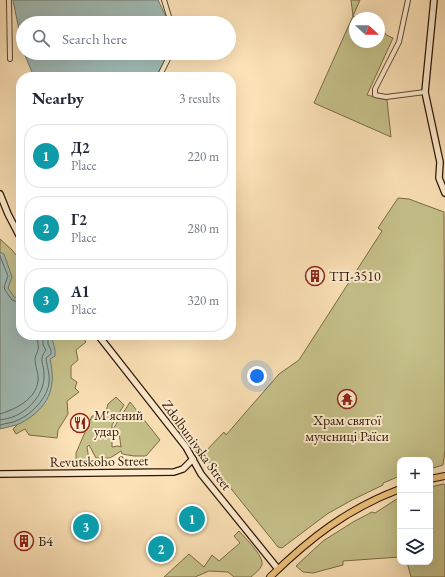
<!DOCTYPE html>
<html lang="en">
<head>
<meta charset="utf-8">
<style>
  body { margin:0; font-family:"EB Garamond",serif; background:#f6f6f7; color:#1f2937 }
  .controls { position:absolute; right:12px; bottom:12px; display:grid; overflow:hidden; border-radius:8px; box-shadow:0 4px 16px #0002 }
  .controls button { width:36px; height:36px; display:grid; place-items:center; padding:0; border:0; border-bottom:1px solid #e0e1e3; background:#fff; color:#1f2937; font:20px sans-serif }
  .compass { position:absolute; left:349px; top:12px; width:36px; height:36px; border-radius:50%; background:#fff; box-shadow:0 4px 16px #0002; rotate:111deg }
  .you { position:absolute; left:257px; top:376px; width:14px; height:14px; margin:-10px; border:3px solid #fff; border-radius:50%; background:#1a73e8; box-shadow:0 0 0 6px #1a73e833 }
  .badge { display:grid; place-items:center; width:26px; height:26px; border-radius:50%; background:#8f2418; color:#fff; font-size:13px; font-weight:700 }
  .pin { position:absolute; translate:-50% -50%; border:2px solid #fff; box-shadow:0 1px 4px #0006 }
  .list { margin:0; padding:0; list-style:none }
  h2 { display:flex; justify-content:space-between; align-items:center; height:52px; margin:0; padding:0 16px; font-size:17px }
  h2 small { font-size:13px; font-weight:400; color:#747a83 }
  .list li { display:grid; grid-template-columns:26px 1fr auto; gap:12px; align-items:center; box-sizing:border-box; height:64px; margin:0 8px 8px; padding:0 8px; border:1px solid #e0e1e3; border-radius:16px }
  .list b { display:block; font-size:15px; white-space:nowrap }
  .list p { margin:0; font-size:13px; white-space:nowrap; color:#747a83 }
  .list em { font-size:13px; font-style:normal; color:#747a83 }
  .icon { flex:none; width:22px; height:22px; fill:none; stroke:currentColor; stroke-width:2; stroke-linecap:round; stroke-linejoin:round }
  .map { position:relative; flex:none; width:445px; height:577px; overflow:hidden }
  .search { position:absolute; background:#fff; box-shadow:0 4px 16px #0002; left:16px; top:16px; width:220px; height:44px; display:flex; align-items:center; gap:10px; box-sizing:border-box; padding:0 14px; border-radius:22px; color:#747a83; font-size:15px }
  .panel { position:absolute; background:#fff; box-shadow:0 4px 16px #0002; left:16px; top:72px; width:220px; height:268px; border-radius:16px }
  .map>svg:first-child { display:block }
</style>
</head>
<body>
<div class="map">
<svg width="445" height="577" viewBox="0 0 445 577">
  <rect width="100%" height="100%" fill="#fce2b7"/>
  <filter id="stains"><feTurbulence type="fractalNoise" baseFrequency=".005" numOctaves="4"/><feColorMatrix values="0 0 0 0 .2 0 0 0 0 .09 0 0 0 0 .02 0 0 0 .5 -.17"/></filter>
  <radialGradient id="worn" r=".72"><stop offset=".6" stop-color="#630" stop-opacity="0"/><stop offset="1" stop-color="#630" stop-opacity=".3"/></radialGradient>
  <g fill="#c6c18a" stroke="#7a6b45">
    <path d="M351 0H360L353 16 356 18H355V42H379V28L383 29 386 35 393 38 367 95 387 100 391 137 314 103 353 16Z"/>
    <path d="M398 198 409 199 444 212 445 450 443 465 430 469V460H400V476L383 483V485L352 500 327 514 282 548 278 547 203 454 224 432 226 435 279 374 299 360 382 231 378 228Z"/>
    <path d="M0 239 12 250 21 261V303L4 291 9 288 5 285 0 257Z"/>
    <path d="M47 335H81L86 342 76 350 78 360 71 366V378L77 382 75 388 79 392 67 401 68 414 58 430 57 438 29 435 25 429 16 434 13 429 31 411Z"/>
    <path d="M116 397 124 405 112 425V447L118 446 121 447 119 433 113 429 130 402 160 440 146 456H134L122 454 121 451 110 458H96L89 445 87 447 89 459 85 462 76 459V453L92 416 105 415 108 404Z"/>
    <path d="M444 484 445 485V577H411L407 562H430V487Z"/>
    <path d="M400 497V557L343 561V565L313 573 303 572 296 566 323 541 353 522 372 512 375 513Z"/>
    <path d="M239 531C245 538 264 556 262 565 260 570 254 574 251 577H234L228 572 209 571 195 577H164L189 554 204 567 212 555 219 561 240 543 234 536Z"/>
  </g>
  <g fill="#a1bcb6" stroke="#73796d">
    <path d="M13 0H158L169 23H23V50Z"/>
    <path d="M24 53H167L163 64 156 77H34Z"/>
    <path d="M0 252 4 254 12 277 8 288 14 297 21 300V335H52C52 343 56 348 55 356L50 359C57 389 48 408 21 423 15 426 7 427 0 429Z"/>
  </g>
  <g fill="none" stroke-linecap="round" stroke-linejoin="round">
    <g stroke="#68685b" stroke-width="1">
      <path d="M0 256 8 276 4 287 5 290 12 300 21 303"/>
      <path d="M0 414C16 409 36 399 38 381 39 373 35 367 35 359 35 356 37 354 38 350 39 346 37 340 37 335"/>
      <path d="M0 420C5 419 11 418 15 416 31 409 45 392 44 374 44 363 38 360 46 350L43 345V335"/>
      <path d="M0 425C6 423 13 423 18 420 32 414 47 398 49 383 50 374 47 367 46 358L51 354V350L48 344V335"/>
    </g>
    <defs>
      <g id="street">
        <path d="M9 0 10 59"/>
        <path d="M164 0 171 23"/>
        <path d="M408 0 399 42 375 89V95L386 97 425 92"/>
        <path d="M159 77 171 53"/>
      </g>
      <g id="secondary">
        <path d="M434 0 425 92 440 162 439 178 445 193"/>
        <path d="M0 194 8 214 21 239"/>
        <path d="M98 335 186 447 201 474 278 569"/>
        <path d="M0 474 174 472 183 469 193 459"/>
      </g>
      <g id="primary">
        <path d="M430 479 445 476"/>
        <path d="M270 577C310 538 347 509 400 489"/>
      </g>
    </defs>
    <use href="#street" stroke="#62482e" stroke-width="6"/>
    <use href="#secondary" stroke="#2e1500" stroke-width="8"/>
    <use href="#primary" stroke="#2e1500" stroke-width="8"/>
    <use href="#street" stroke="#fdecd0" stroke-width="4"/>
    <use href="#secondary" stroke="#fdecd0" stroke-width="5.5"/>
    <use href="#primary" stroke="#eec17c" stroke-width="6"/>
  </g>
  <defs>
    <symbol id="building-ring" viewBox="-11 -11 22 22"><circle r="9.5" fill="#fdecd0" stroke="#8f2418" stroke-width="1.5"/><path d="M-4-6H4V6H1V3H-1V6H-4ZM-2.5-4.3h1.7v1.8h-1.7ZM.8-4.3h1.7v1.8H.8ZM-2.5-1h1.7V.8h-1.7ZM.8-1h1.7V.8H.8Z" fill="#8f2418"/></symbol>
    <symbol id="temple-ring" viewBox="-11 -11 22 22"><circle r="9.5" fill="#fdecd0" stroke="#8f2418" stroke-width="1.5"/><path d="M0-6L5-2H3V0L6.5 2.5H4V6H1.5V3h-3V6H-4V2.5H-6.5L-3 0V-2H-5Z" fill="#8f2418"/></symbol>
    <symbol id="restaurant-ring" viewBox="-11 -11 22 22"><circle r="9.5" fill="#fdecd0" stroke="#8f2418" stroke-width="1.5"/><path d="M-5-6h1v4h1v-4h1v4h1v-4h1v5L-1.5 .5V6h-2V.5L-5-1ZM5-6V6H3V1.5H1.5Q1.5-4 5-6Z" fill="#8f2418"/></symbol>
  </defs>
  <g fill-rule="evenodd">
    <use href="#building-ring" x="304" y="265" width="22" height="22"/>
    <use href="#temple-ring" x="336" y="388" width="22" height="22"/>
    <use href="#restaurant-ring" x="69" y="412" width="22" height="22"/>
    <use href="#building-ring" x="13" y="530" width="22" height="22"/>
  </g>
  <g text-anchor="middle" stroke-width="4" stroke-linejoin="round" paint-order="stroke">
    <g font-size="14" fill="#2e1500" stroke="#fdecd0" text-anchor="start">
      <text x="329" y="281">ТП-3510</text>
      <text x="94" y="420">М'ясний<tspan x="94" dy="16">удар</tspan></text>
      <text x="347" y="425" text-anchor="middle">Храм святої<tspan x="347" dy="16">мучениці Раїси</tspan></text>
      <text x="38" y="546">Б4</text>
    </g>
    <g font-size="14" fill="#2e1500" stroke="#fdecd0">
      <text transform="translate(197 445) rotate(54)" y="5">Zdolbunivska Street</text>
      <text transform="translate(99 461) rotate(-1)" y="5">Revutskoho Street</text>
    </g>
  </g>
  <rect width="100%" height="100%" filter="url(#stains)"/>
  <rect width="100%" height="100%" fill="url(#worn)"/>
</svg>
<div class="controls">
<button>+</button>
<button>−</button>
<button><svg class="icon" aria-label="layers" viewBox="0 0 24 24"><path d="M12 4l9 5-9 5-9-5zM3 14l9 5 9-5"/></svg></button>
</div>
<svg class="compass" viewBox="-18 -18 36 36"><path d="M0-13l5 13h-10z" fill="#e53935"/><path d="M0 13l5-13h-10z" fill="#747a83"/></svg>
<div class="you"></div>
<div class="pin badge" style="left:192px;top:519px;background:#0f9aa8">1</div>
<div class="pin badge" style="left:161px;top:549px;background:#0f9aa8">2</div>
<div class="pin badge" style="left:86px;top:527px;background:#0f9aa8">3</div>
<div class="search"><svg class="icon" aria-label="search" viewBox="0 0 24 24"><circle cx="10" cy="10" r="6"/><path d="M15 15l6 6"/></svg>Search here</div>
<section class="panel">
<h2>Nearby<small>3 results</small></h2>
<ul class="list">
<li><span class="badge" style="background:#0f9aa8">1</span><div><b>Д2</b><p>Place</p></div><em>220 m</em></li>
<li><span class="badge" style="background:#0f9aa8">2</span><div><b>Г2</b><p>Place</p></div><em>280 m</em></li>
<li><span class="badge" style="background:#0f9aa8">3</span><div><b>А1</b><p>Place</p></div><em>320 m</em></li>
</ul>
</section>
</div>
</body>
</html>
